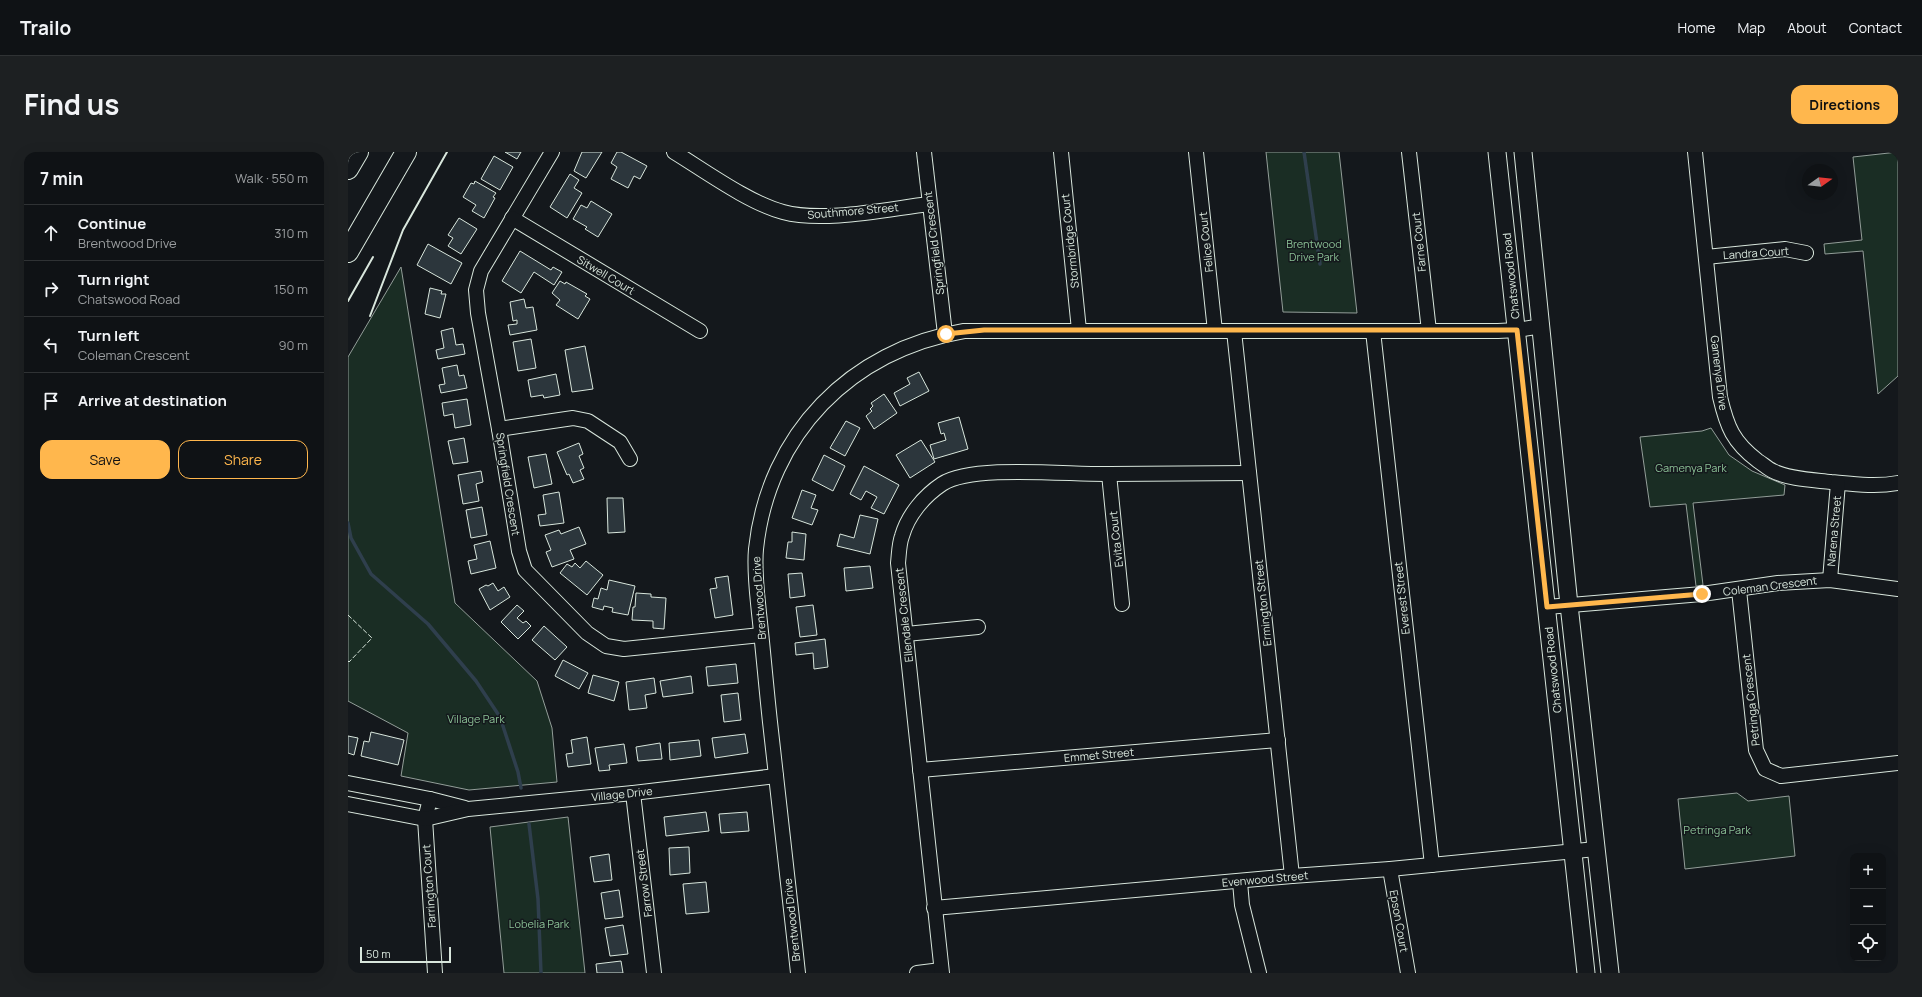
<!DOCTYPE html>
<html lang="en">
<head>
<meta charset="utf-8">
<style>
  body { margin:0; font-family:Manrope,sans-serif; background:#1d2022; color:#f1f3f6 }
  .controls { position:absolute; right:12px; bottom:12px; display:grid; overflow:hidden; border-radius:8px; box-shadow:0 4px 16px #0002 }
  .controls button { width:36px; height:36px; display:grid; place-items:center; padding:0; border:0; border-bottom:1px solid #2f3234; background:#0f1215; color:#f1f3f6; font:20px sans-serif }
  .compass { position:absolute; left:1454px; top:12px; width:36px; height:36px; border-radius:50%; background:#0f1215; box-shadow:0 4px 16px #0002; rotate:75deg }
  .scale { position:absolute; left:12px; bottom:10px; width:91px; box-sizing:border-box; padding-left:4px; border:2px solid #d8e6dc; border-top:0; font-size:11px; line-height:14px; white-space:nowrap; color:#d8e6dc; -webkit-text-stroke:3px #14181c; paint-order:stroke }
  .stop { position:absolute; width:12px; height:12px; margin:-9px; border:3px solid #ffb74d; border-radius:50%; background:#fff }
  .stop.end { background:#ffb74d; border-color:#fff; box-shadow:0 1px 4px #0008 }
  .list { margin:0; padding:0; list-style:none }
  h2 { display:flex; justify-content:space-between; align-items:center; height:52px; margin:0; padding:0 16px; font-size:17px }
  h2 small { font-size:13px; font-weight:400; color:#9b9ea0 }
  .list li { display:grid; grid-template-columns:26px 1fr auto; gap:12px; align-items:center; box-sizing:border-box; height:56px; padding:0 16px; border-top:1px solid #2f3234 }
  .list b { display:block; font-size:15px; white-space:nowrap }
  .list p { margin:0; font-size:13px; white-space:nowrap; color:#9b9ea0 }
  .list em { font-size:13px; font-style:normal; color:#9b9ea0 }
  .actions { display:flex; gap:8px; padding:12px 16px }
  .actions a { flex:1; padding:9px 0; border:1px solid #ffb74d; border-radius:12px; text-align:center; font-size:14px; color:#ffb74d }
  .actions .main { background:#ffb74d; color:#111 }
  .icon { flex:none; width:22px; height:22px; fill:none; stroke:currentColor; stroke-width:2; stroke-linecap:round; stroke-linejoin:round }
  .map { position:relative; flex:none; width:1550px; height:821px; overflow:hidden; border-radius:12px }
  header { display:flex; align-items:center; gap:24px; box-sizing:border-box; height:56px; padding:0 20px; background:#0f1215; border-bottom:1px solid #2f3234 }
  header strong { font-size:19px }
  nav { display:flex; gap:22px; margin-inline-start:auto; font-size:14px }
  .intro { display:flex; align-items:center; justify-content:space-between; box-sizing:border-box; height:96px; padding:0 24px }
  h1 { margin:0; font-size:28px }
  .button { padding:10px 18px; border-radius:12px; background:#ffb74d; color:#111; font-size:14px; font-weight:700 }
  main { display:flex; gap:24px; padding:0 24px }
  aside { flex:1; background:#0f1215; border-radius:12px; box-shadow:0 4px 16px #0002 }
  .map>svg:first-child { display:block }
</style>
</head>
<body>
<header>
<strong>Trailo</strong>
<nav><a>Home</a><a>Map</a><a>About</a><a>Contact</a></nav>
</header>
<div class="intro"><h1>Find us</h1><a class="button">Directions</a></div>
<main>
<aside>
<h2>7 min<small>Walk · 550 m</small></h2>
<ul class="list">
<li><svg class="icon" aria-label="ahead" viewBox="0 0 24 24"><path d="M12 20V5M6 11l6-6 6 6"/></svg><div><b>Continue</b><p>Brentwood Drive</p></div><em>310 m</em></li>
<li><svg class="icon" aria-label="right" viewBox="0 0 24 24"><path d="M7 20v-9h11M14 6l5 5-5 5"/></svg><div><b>Turn right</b><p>Chatswood Road</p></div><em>150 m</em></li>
<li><svg class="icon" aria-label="left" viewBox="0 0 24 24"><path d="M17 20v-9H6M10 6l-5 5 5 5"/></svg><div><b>Turn left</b><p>Coleman Crescent</p></div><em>90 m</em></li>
<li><svg class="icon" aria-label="arrive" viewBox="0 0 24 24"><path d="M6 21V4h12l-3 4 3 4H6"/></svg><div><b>Arrive at destination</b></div></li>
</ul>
<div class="actions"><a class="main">Save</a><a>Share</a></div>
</aside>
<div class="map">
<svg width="1550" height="821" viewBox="0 0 1550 821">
  <rect width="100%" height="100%" fill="#14181c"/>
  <g fill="#1a2d24" stroke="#939e99">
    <path d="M918 0H991L1009 161 935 160Z"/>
    <path d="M1550 0V224L1530 242 1515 99 1477 102 1476 92 1514 88 1505 5Z"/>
    <path d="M53 115 107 451 189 529 204 576 209 630 121 638 53 624 60 581 0 549V205Z"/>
    <path d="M1363 276 1381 303 1404 319 1437 333 1436 343 1345 351 1355 433 1348 434 1338 352 1302 355 1292 285 1354 279Z"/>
    <path d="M1389 641 1400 649 1441 644 1447 704 1337 717 1330 647Z"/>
    <path d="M220 665 237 821H156L142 675Z"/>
  </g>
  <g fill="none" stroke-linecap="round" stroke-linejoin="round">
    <g stroke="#2f3f4d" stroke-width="3.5">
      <path d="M956 0 972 112"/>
      <path d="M0 371 3 386 23 422 80 472 128 529 152 565 170 620 173 636"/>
      <path d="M181 672 190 747 193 821"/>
    </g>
  </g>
  <g fill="#2c363c" stroke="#d8e6dc">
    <path d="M157 0H173L169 7Z"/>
    <path d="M234 0H254L238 26 226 19Z"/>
    <path d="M269 0H273L299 14 292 27 286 24 280 36 263 27 269 15 263 11Z"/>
    <path d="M146 4 165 15 152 38 133 27Z"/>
    <path d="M222 22 231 28 226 36 234 41 219 66 202 55Z"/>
    <path d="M127 29 148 41 145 45 147 46 136 66 124 59 128 53 115 45 123 31 126 32Z"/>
    <path d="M243 49 264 62 250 85 237 77 239 75 225 67 233 53 239 56Z"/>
    <path d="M111 66 129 77 113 102 100 94 105 86 100 83Z"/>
    <path d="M80 92 114 111 103 132 69 113Z"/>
    <path d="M172 99 203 118 205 115 214 120 206 133 186 120 173 141 154 129Z"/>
    <path d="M212 129 217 132 218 130 239 142 237 144 242 147 230 167 208 153 212 148 204 141Z"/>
    <path d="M82 136 94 139 93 142H98L92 166 77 162Z"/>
    <path d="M176 147 178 156 185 155 189 178 162 183 160 173 169 172V168L165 169 162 150Z"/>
    <path d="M105 176 108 193 115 192 117 202 90 207 88 198 96 196 93 179Z"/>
    <path d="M183 187 188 216 170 219 165 190Z"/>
    <path d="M237 194 245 237 224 240 217 198Z"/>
    <path d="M109 213 111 224 116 223 119 236 93 241 91 233 97 232 94 216Z"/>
    <path d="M571 220 581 239 552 254 546 241 562 232 559 226Z"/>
    <path d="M208 222 212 243 196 246 195 243 183 245 180 228Z"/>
    <path d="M536 242 549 261 526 277 518 264 524 259 522 257 525 254 523 251Z"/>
    <path d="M119 247 123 273 107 276 105 262 96 264 94 251Z"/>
    <path d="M611 265 620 297 586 307 582 293 598 288 596 281 593 282 590 271Z"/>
    <path d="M498 269 512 276 497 304 482 296Z"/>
    <path d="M116 286 120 310 105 312 100 289Z"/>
    <path d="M573 288 587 310 562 326 548 303Z"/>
    <path d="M231 291 235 302 231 304 236 316 232 318 236 327 225 331 221 322 219 323 209 300Z"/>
    <path d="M198 302 204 332 186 336 180 305Z"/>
    <path d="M476 303 497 314 485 339 464 328Z"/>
    <path d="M516 314 551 333 536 362 523 356 529 345 518 339 513 348 502 342Z"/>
    <path d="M133 319 135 330 128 332 131 349 115 352 110 323Z"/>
    <path d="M454 338 468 343 463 356 470 358 464 373 444 366Z"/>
    <path d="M211 340 216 371 192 374 190 363 198 362 195 343Z"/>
    <path d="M259 346H275L277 380 260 381Z"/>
    <path d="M134 355 139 383 123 386 118 358Z"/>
    <path d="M512 363 530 367 522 402 489 394 492 382 506 386Z"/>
    <path d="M231 375 238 392 222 398 226 407 204 415 198 400 203 398 197 383 211 378 213 382Z"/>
    <path d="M444 380 458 382 456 408 438 406 440 390H444Z"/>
    <path d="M142 389 148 416 123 422 120 409 129 407 126 393Z"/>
    <path d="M238 409 255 423 239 443 212 421 219 412 224 415 227 411 232 416Z"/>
    <path d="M522 414 525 436 498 439 496 416Z"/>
    <path d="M454 421 457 444 442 446 440 422Z"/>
    <path d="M380 424 385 463 367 466 362 437 369 436 367 426Z"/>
    <path d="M261 428 287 434 280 463 264 460 265 456 256 454 255 458 244 455 246 446 250 447 253 436 259 438Z"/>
    <path d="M145 431 150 439 156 435 162 445 142 458 131 437 138 433 140 434Z"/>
    <path d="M288 441 303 442V445L318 446 316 477 305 476V469L284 468 285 455H287Z"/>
    <path d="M169 453 176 459 169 466 175 471 178 469 183 474 170 487 153 470Z"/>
    <path d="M465 453 469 483 452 485 448 455Z"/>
    <path d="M196 474 219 495 207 508 184 488Z"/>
    <path d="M477 487 480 515 466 517 465 501 448 503 447 491Z"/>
    <path d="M215 508 240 521 231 537 207 524Z"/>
    <path d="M388 512 390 531 360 534 358 515Z"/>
    <path d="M245 523 271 530 266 549 240 541Z"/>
    <path d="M343 524 345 541 315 545 312 529Z"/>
    <path d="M306 526 308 541 297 543 299 556 281 558 278 530Z"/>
    <path d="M390 541 393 568 376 570 373 543Z"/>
    <path d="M23 580 56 588 50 613 13 604 16 589 21 590Z"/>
    <path d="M397 582 400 601 367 606 364 586Z"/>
    <path d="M0 584 10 586 6 603 0 601Z"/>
    <path d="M239 585 243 612 220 615 218 602 225 601 223 588Z"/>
    <path d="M351 588 353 604 322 608 321 591Z"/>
    <path d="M312 591 314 607 290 609 288 595Z"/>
    <path d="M276 592 279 611 261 613 262 618 251 619 247 596Z"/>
    <path d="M358 660 361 679 318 684 316 665Z"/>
    <path d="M399 660 401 679 373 681 371 662Z"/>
    <path d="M341 695 342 721 322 723 321 696Z"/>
    <path d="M261 702 264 728 246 730 242 705Z"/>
    <path d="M358 730 361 760 338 762 335 732Z"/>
    <path d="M271 738 275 765 257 767 253 741Z"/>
    <path d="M275 773 280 802 262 804 257 776Z"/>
    <path d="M273 809 275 821H249L248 812Z"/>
  </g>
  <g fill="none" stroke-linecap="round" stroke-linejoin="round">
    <defs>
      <g id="minor">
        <path d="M204 0 133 119 128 138 130 161 151 277 171 399 177 418 239 481 258 494 276 497 413 483"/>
        <path d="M326 0C357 19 401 51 435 60 475 71 539 57 581 52"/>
        <path d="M576 0 597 182"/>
        <path d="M713 0 731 178"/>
        <path d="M848 0 867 179"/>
        <path d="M1061 0 1081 179"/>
        <path d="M1347 0 1372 245C1379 275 1385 290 1410 309 1415 312 1420 317 1425 319 1440 327 1466 328 1483 330 1505 332 1528 335 1550 331"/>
        <path d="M164 66 352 179"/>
        <path d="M1358 105 1437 97 1458 101"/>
        <path d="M886 179 944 724"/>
        <path d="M1025 179 1084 713"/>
        <path d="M151 277 225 266 240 269 272 290 282 307"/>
        <path d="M761 322 774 452"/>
        <path d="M1482 428 1490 331"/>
        <path d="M1391 438 1408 598 1417 617 1433 624 1550 611"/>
        <path d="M1199 455 1354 442 1430 431 1482 428 1550 437"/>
        <path d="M558 482 630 475"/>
        <path d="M572 618 930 588"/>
        <path d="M0 631 82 647 117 656"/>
        <path d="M285 641 306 821"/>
        <path d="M82 647 77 667 87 821"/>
        <path d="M0 652 77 667 120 657 285 641 428 624"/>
        <path d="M1042 717 1060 821"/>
        <path d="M892 730 894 753 911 821"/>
        <path d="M586 756 944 724 1042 717 1248 697"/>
        <path d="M450 821C441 737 431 653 422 570 418 533 415 497 411 461 409 440 406 418 408 397 420 282 503 198 616 179H1150L1169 178 1194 174"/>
        <path d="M569 821 593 818"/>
        <path d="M594 821 550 411C551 402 551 392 554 384 560 363 576 344 594 332 625 312 722 323 762 322 808 322 855 321 901 321"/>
      </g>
      <g id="major">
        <path d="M1149 0 1238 821"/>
        <path d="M1175 0 1221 453 1262 821"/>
      </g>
      <g id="highway">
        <path d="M0 17 10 0"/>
        <path d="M0 100 58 0"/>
      </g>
    </defs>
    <use href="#minor" stroke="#d8e6dc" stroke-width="16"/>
    <use href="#major" stroke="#d8e6dc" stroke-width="19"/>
    <use href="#highway" stroke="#d8e6dc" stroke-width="22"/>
    <use href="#minor" stroke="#14181c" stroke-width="14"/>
    <use href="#major" stroke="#14181c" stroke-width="17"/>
    <use href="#highway" stroke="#14181c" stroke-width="20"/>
    <path stroke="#d8e6dc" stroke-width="1" stroke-dasharray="5 2" stroke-linecap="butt" d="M0 463 24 486 1 510 0 509"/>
    <g stroke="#d8e6dc" stroke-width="2">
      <path d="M0 149 25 105"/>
      <path d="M22 164 55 78 99 0"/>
    </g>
  </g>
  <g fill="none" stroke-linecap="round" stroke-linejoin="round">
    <path stroke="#ffb74d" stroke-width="5" d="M598 182 636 178H1169L1199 455 1354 442"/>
  </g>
  <g text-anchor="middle" stroke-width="3" stroke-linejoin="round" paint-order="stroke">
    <g font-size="11" fill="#d8e6dc" stroke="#14181c">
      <text transform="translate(505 59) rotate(-5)" y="4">Southmore Street</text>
      <text transform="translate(722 89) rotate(-96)" y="4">Stormbridge Court</text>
      <text transform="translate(858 90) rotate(-96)" y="4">Felice Court</text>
      <text transform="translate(1071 90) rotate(-96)" y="4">Farne Court</text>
      <text transform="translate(586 91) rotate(-97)" y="4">Springfield Crescent</text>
      <text transform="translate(1408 101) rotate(-4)" y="4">Landra Court</text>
      <text transform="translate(258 123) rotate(31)" y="4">Sitwell Court</text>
      <text transform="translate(1163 124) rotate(-96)" y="4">Chatswood Road</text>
      <text transform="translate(1371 221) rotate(83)" y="4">Gamenya Drive</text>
      <text transform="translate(160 332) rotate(81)" y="4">Springfield Crescent</text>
      <text transform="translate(1486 379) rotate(-85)" y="4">Narena Street</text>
      <text transform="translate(768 387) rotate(-96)" y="4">Evita Court</text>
      <text transform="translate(1422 434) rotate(-7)" y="4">Coleman Crescent</text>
      <text transform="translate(411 446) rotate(-94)" y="4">Brentwood Drive</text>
      <text transform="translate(1054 446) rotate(-96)" y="4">Everest Street</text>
      <text transform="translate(915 451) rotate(-96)" y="4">Ermington Street</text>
      <text transform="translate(556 463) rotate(-96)" y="4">Ellendale Crescent</text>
      <text transform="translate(1205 518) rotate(-96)" y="4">Chatswood Road</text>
      <text transform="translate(1403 548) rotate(-96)" y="4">Petringa Crescent</text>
      <text transform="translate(751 603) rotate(-5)" y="4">Emmet Street</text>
      <text transform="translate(274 642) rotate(-6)" y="4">Village Drive</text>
      <text transform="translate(917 727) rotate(-5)" y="4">Evenwood Street</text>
      <text transform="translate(296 731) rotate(-97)" y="4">Farrow Street</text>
      <text transform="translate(81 734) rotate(-94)" y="4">Farrington Court</text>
      <text transform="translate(444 768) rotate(-96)" y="4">Brentwood Drive</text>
      <text transform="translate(1051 769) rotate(80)" y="4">Epson Court</text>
    </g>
    <g font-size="11" fill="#8ac095" stroke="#14181c">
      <text x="966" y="96">Brentwood<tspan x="966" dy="13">Drive Park</tspan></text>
      <text x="1343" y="320">Gamenya Park</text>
      <text x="128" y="571">Village Park</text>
      <text x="1369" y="682">Petringa Park</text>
      <text x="191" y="776">Lobelia Park</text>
    </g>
  </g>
</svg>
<div class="controls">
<button>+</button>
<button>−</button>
<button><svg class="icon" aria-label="locate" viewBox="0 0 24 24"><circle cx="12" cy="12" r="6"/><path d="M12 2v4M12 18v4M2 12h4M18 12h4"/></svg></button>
</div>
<svg class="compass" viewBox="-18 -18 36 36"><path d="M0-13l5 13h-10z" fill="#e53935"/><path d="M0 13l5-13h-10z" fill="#9b9ea0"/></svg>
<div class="scale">50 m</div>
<div class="stop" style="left:598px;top:182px"></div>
<div class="stop end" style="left:1354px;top:442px"></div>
</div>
</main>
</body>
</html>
